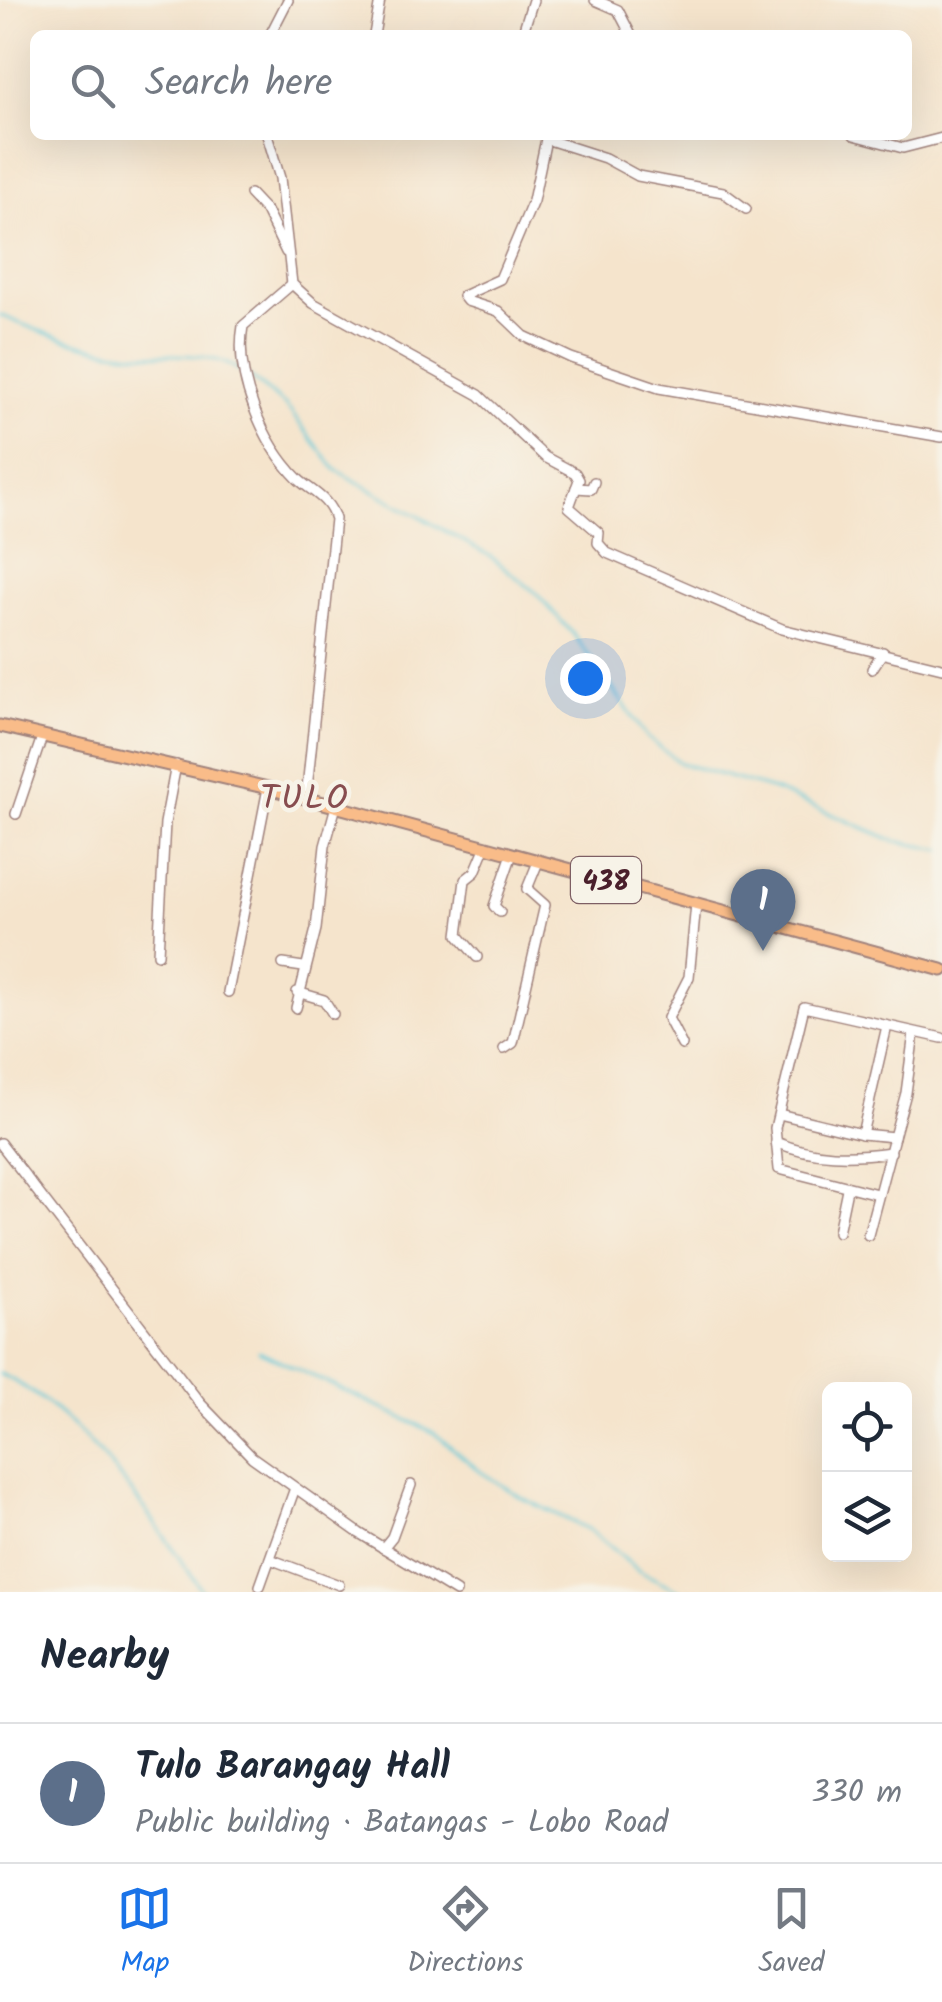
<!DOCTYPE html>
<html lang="en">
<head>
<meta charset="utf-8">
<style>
  body { margin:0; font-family:Kalam,sans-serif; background:#f2f2f3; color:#1f2937 }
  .controls { position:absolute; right:30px; bottom:30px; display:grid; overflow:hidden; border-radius:15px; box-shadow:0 10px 40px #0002 }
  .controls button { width:90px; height:90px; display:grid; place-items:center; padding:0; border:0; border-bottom:2px solid #e0e1e3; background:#fff; color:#1f2937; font:50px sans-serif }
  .you { position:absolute; left:585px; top:678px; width:35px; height:35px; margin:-25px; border:8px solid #fff; border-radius:50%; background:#1a73e8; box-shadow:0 0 0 15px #1a73e833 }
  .badge { display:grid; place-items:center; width:65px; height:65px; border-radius:50%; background:#1a73e8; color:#fff; font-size:32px; font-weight:700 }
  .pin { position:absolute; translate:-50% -82px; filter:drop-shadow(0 2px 5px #0008) }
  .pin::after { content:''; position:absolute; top:52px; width:35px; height:30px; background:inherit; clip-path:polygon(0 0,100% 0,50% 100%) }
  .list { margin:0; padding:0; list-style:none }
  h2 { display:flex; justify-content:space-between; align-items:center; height:130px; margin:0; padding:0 40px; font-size:42px }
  h2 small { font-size:32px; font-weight:400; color:#747a83 }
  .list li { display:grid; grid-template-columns:65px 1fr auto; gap:30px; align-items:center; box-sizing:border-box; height:140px; padding:0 40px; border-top:2px solid #e0e1e3 }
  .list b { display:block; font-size:38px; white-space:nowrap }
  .list p { margin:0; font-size:32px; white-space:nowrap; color:#747a83 }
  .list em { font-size:32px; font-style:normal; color:#747a83 }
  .icon { flex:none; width:55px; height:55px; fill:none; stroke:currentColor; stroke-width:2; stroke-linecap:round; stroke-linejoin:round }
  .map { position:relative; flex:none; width:942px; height:1592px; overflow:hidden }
  .search { position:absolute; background:#fff; box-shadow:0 10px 40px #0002; left:30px; right:30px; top:30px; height:110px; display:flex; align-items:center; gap:25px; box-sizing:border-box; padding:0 35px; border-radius:15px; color:#747a83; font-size:38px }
  .sheet { height:270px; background:#fff }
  nav { display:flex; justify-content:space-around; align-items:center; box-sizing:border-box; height:140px; border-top:2px solid #e0e1e3; background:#fff; font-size:28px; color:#747a83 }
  nav a { display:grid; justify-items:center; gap:5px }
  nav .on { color:#1a73e8 }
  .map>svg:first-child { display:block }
</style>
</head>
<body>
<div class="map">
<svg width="942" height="1592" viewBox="0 0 942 1592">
  <rect width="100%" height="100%" fill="#f7f3e8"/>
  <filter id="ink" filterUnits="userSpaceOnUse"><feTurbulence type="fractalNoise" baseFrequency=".01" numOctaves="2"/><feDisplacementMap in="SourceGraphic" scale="20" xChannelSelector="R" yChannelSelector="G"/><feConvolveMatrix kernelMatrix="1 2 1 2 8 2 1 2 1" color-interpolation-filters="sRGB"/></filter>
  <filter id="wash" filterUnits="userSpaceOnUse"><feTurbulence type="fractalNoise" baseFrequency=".0048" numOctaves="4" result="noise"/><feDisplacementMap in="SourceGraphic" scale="40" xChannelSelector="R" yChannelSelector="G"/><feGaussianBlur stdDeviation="2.25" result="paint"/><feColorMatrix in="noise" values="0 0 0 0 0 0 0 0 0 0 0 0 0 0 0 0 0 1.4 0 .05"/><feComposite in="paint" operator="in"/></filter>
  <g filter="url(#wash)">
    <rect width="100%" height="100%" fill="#f5e4cc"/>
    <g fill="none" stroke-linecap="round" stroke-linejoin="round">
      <g stroke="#5dc8d8" stroke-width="2.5">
        <path d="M0 315C39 332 83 348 126 353 166 358 203 348 239 370"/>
        <path d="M250 377 286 406 336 470 490 556 535 592 574 635 648 738 680 763 774 790 895 841 942 850"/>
        <path d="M259 1351 433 1432 481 1472 524 1499 588 1529 639 1571 682 1592"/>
        <path d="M0 1374C84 1412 151 1518 203 1592"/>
      </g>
    </g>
  </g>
  <g filter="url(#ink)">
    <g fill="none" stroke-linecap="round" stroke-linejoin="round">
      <defs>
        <g id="minor">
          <path d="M595 0 618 10 631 35"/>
          <path d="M270 35 288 0"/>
          <path d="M374 35 380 0"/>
          <path d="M522 35 533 0"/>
          <path d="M267 135 280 178 292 284 313 303 479 395 545 457 575 473 579 480 569 507 599 533 598 543 607 553 782 629 942 668"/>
          <path d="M854 135 903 148 942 138"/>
          <path d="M250 194 266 211 286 252"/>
          <path d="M746 209 723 192 638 176 605 158 546 139 533 201 500 279 463 296 467 301 498 311 524 336 571 358 659 388 942 437"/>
          <path d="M292 284 243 326C234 376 263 444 298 479 312 492 329 498 335 519L306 798"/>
          <path d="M576 488 591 489 594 482"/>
          <path d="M872 669 883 652"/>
          <path d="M16 814 42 737"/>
          <path d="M500 912 494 906 512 854"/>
          <path d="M158 954 165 823 176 765"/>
          <path d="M477 957 458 935 465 880 475 872 486 846"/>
          <path d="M283 964 303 967"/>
          <path d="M228 992 268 788"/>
          <path d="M297 992 324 1000 333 1014"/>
          <path d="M296 1008 316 929 325 846 336 806"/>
          <path d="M682 1045 668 1018 689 977 696 904"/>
          <path d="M504 1049 513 1043 545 905 527 889 538 862"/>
          <path d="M779 1114 862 1134 894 1137 868 1235"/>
          <path d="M862 1134 887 1026"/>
          <path d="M894 1137 906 1093 914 1033"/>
          <path d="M776 1142C814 1158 852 1157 891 1152"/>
          <path d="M0 1143 200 1403 252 1457 359 1533 456 1592"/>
          <path d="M877 1194 779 1169 775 1128 804 1007 942 1038"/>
          <path d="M838 1232 847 1189"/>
          <path d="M383 1548 392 1537 411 1485"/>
          <path d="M270 1559 339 1585"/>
          <path d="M260 1586 295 1488"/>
        </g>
        <path id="major" d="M0 726 268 788 942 970"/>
      </defs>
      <use href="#minor" stroke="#a0827c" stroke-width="12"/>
      <use href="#major" stroke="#a0827c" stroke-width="15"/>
      <use href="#minor" stroke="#fff" stroke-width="9"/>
      <use href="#major" stroke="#f9bc89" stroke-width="11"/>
    </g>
  </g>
  <g text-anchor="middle" stroke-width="9" stroke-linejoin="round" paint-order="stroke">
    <rect fill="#f7f3e8" stroke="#7e5f64" stroke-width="2.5" x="571" y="857" width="70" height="46" rx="8"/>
    <g font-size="28" font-weight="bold" fill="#4a1f2b">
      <text x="606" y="890">438</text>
    </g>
    <g font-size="35" letter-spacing="2.5" fill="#874d50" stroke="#f7f3e8">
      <text x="305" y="809">TULO</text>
    </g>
  </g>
</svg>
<div class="controls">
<button><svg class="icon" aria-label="locate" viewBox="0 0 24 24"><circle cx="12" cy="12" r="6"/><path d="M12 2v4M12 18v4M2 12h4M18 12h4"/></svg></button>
<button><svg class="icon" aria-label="layers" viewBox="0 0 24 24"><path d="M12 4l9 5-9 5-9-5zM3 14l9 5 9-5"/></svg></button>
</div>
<div class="you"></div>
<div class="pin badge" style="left:763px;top:951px;background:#5c6f8a">1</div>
<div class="search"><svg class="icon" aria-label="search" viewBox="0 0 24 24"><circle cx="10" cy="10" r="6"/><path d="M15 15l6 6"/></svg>Search here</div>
</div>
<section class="sheet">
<h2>Nearby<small></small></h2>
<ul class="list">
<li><span class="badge" style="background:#5c6f8a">1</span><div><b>Tulo Barangay Hall</b><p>Public building · Batangas - Lobo Road</p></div><em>330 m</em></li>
</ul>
</section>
<nav>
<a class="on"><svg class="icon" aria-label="map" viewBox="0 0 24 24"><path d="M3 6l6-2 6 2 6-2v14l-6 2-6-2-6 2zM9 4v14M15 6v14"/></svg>Map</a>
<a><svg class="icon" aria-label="directions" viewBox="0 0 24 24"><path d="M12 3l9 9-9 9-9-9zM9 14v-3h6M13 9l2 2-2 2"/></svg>Directions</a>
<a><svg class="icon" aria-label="saved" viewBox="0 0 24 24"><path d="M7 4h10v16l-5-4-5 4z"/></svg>Saved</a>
</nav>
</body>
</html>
